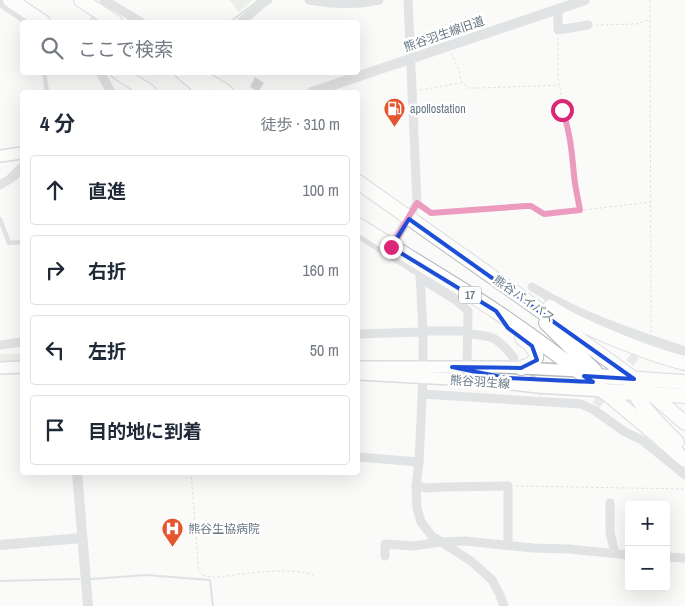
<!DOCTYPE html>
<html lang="ja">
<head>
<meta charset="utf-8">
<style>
  body { margin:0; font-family:"Archivo Narrow","Noto Sans JP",sans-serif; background:#f2f2f3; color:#1f2937 }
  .controls { position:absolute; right:15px; bottom:15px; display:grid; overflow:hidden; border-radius:5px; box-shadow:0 5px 20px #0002 }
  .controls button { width:45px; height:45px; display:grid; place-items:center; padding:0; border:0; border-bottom:1px solid #e0e1e3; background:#fff; color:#1f2937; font:25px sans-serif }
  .stop { position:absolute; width:15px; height:15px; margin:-11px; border:4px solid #db2777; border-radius:50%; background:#fff }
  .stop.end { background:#db2777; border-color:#fff; box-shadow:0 1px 5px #0008 }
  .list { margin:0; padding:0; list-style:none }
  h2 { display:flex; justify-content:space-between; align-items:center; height:65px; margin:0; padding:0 20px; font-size:21px }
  h2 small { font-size:16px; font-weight:400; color:#747a83 }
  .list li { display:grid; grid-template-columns:32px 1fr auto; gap:15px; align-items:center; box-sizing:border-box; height:70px; margin:0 10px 10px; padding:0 10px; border:1px solid #e0e1e3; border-radius:5px }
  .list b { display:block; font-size:19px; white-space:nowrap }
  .list em { font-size:16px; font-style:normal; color:#747a83 }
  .icon { flex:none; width:28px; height:28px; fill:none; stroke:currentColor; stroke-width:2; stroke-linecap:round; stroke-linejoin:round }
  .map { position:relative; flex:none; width:685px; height:606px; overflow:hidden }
  .search { position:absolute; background:#fff; box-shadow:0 5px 20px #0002; left:20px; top:20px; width:340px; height:55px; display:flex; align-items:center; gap:12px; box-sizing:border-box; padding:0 18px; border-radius:5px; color:#747a83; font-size:19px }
  .panel { position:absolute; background:#fff; box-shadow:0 5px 20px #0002; left:20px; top:90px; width:340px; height:385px; border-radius:5px }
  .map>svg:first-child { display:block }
</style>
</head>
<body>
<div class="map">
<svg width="685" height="606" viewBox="0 0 685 606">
  <rect width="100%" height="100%" fill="#fafaf8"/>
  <g fill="#dadfd7">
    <path d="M230 0H253L238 12Z"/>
    <path d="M0 354H22V361L0 363Z"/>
  </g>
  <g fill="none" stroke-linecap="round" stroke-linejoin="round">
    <g stroke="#bbc7cb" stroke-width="2">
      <path d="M230 22 259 0"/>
      <path d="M16 179 22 174"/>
      <path d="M91 579 146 575 210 580 213 606"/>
      <path d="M0 581 79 579"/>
    </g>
  </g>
  <path fill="#aab3b9" stroke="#dcdcda" d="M255 77 264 83 258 92 250 87Z"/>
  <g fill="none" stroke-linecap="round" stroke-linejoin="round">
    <g stroke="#d5d9db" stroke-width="9" stroke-dasharray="9 4.5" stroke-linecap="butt">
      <path d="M93 22 106 2"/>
      <path d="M521 366 547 397"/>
      <path d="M596 405 643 346"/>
    </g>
    <defs>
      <g id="secondary">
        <path d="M0 156 22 153"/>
        <path d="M359 367H503L579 371"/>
        <path d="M0 368 22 367"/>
        <path d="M358 374 489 381 537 387 603 391"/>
      </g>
      <g id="trunk">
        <path d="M10 0 43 22"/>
        <path d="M81 0 115 22"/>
        <path d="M118 72 149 92"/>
        <path d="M182 72 194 82 202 92"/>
        <path d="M193 72 226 92"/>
        <path d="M358 182 538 309 634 379 685 423"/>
        <path d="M358 225C403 254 451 281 497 312 563 356 625 407 685 460"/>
        <path d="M550 307C565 318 581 324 598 332 626 344 655 356 685 363"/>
        <path d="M546 323 595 371 597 376"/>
        <path d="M521 368C532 365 542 358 532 347 530 343 525 341 522 338"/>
        <path d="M584 373 597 376 685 382"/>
        <path d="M634 379C633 381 633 385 633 387 635 402 666 431 677 442"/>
        <path d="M603 391 685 396"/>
      </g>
    </defs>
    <use href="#secondary" stroke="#b3babf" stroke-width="14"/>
    <use href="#trunk" stroke="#b4b9bd" stroke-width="16"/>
    <g stroke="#bbbfc2" stroke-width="1" stroke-dasharray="2.5 2.5" stroke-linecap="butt">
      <path d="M650 0 651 332"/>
      <path d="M596 25 636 24 649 20"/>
      <path d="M558 38V74L559 85 561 91 562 110 566 119 574 161 576 191 580 209"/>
      <path d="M451 53 459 70 462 83 468 88H481L559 85"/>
      <path d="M420 90 460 83"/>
      <path d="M424 208 431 213 531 206 544 214H551L651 202"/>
      <path d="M191 472 198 562 199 571 202 575C214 579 227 576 240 574 260 572 295 568 314 575"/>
      <path d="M516 486 685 489"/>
    </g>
    <g stroke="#c3c8cc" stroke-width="4.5">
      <path d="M44 72 47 92"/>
      <path d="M0 219 9 243 22 242"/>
    </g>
    <g stroke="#c3c8cc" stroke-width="9">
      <path d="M104 0 141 22"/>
      <path d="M309 0C332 4 357 5 379 0"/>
      <path d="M0 2 29 22"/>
      <path d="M558 9V30L588 25"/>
      <path d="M241 22 264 2 268 0"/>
      <path d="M100 72 111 92"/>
      <path d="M0 185 10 179 22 167"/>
      <path d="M358 234 420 273 423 332V367"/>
      <path d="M391 247 417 203 408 0"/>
      <path d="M420 278 457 301 468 311 467 367"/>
      <path d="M532 287C579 316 633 334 685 351"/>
      <path d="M423 331H468"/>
      <path d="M358 334 423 332"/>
      <path d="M468 334C493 335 498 338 514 358"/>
      <path d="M0 345 22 342"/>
      <path d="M423 378 419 462 416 486 417 508 421 522 432 536 471 561 492 580 500 595 504 606"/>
      <path d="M422 394 581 404 594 410 625 432 642 440 685 475"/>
      <path d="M358 457 419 462"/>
      <path d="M416 486 428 488 444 487 508 486V545"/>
      <path d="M610 503V533L615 553"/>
      <path d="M385 556V544L413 546 440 542 465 541 533 548 569 549 629 555"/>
      <path d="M666 557 685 558"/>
    </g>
    <g stroke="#c3c8cc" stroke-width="10">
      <path d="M312 92 585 0"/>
      <path d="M77 472 88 606"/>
      <path d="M0 545 82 538"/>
    </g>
    <use href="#secondary" stroke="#fff" stroke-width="11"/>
    <use href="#trunk" stroke="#fff" stroke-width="14"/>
  </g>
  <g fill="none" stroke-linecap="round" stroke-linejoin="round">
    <path stroke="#db2777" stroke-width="6" d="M391 247 417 203 431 213 526 206H531L544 214 580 210C578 199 575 187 574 175 572 153 570 130 562 110"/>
  </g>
  <path d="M0 0H685V606H0ZM409 219 634 379 584 376 593 382 506 378 452 367 521 368 537 360 532 346 508 328 496 311 391 247Z" fill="#fafaf8" fill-opacity=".55" fill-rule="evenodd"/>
  <path fill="none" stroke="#1d4ed8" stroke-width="4" stroke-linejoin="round" d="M409 219 634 379 584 376 593 382 506 378 452 367 521 368 537 360 532 346 508 328 496 311 391 247Z"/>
  <defs>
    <symbol id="fuel-pin" viewBox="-11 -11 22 30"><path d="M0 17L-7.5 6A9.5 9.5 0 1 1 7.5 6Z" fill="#e4572e" stroke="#fff"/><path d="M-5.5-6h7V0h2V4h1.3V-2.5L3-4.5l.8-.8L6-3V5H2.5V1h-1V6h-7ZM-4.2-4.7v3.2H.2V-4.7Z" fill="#fff"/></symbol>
    <symbol id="hospital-pin" viewBox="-11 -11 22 30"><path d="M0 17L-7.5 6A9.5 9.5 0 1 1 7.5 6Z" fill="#e4572e" stroke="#fff"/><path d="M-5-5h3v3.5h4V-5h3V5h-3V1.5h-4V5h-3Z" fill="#fff"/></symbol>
  </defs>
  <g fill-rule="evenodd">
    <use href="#fuel-pin" x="382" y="96" width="25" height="34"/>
    <use href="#hospital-pin" x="160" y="516" width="25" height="34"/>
  </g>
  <g text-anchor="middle" stroke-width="5" stroke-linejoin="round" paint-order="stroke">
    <rect fill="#fff" stroke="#939fa8" stroke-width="1" x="459" y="286.5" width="22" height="17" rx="4"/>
    <g font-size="11" font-weight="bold" fill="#657683">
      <text x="470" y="299">17</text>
    </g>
    <g font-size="12" fill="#657683" stroke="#fff">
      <text transform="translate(444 34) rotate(-19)" y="4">熊谷羽生線旧道</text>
      <text transform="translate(524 299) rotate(35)" y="4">熊谷バイパス</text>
      <text transform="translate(480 382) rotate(4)" y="4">熊谷羽生線</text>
    </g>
    <g font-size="12" fill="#657683" stroke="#fff" text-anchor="start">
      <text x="410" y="113">apollostation</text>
      <text x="188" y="533">熊谷生協病院</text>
    </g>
  </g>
</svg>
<div class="controls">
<button>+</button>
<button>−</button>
</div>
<div class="stop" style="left:562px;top:110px"></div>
<div class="stop end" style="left:391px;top:247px"></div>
<div class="search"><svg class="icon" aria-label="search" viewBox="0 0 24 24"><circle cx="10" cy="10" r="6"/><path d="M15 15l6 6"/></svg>ここで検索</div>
<section class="panel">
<h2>4 分<small>徒歩 · 310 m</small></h2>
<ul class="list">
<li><svg class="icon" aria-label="ahead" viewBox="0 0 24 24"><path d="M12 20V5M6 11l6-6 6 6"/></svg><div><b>直進</b></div><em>100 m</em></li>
<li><svg class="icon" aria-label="right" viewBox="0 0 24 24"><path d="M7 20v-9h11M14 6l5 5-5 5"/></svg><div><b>右折</b></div><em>160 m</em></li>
<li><svg class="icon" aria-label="left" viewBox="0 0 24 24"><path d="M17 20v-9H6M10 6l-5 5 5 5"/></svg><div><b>左折</b></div><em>50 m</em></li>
<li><svg class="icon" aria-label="arrive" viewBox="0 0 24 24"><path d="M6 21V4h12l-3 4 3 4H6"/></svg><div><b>目的地に到着</b></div></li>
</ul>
</section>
</div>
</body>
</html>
